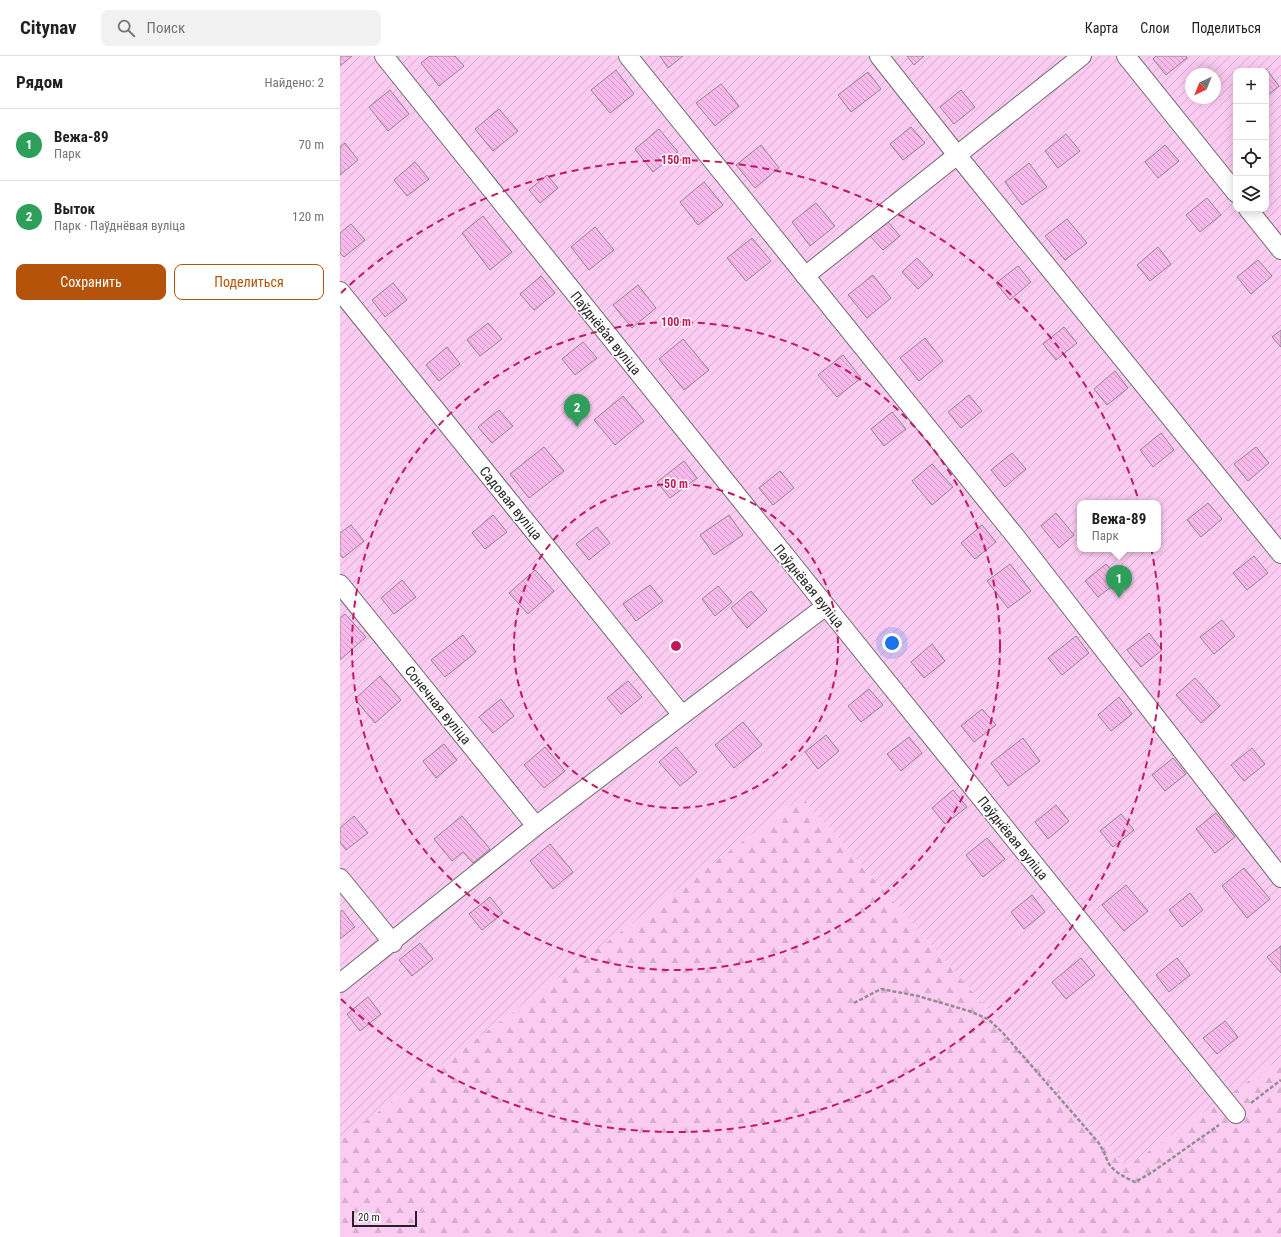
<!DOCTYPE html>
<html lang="ru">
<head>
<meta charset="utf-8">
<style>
  body { margin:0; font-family:"Roboto Condensed",sans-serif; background:#f2f2f2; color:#202124 }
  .controls { position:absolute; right:12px; top:12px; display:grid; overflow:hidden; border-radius:8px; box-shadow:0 2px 10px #0003 }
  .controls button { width:36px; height:36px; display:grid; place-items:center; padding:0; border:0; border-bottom:1px solid #e0e0e0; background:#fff; color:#202124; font:20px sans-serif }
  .compass { position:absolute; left:845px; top:12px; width:36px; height:36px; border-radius:50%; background:#fff; box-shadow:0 2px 10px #0003; rotate:223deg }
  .scale { position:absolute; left:12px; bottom:10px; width:65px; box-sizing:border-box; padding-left:4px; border:2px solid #262325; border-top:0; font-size:11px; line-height:14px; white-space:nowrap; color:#262325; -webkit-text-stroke:3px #fff; paint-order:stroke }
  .you { position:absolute; left:552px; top:587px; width:14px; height:14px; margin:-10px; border:3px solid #fff; border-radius:50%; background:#1a73e8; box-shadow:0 0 0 6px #1a73e833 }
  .badge { display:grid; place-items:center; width:26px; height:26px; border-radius:50%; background:#b45309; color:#fff; font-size:13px; font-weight:700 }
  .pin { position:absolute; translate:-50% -33px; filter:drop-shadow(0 1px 2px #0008) }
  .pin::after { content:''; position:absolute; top:21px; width:14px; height:12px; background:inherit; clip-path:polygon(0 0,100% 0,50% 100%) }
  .popup { position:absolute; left:737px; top:444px; width:84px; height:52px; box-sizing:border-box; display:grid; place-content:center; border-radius:8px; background:#fff; filter:drop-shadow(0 1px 3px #0005); font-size:13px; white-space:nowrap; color:#757577 }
  .popup b { font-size:15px; color:#202124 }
  .popup::after { content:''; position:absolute; left:50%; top:100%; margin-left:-8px; border:8px solid transparent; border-top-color:#fff }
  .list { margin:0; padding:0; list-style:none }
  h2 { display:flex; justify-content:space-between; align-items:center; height:52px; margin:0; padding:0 16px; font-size:17px }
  h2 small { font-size:13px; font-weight:400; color:#757577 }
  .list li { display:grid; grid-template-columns:26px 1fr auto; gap:12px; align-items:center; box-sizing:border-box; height:72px; padding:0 16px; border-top:1px solid #e0e0e0 }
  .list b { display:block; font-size:15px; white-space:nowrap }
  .list p { margin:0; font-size:13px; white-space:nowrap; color:#757577 }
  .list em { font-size:13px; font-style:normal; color:#757577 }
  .actions { display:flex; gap:8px; padding:12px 16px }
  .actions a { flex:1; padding:9px 0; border:1px solid #b45309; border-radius:8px; text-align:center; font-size:14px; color:#b45309 }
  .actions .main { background:#b45309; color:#fff }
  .icon { flex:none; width:22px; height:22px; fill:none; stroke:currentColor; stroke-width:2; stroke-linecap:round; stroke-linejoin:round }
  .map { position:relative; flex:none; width:941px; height:1181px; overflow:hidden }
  header { display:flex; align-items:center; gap:24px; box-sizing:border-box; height:56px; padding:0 20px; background:#fff; border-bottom:1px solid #e0e0e0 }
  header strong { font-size:19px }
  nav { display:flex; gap:22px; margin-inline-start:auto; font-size:14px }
  .search { width:280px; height:36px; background:#f2f2f2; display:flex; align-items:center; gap:10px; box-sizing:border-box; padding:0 14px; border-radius:8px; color:#757577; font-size:15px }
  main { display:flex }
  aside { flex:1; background:#fff }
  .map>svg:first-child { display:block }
</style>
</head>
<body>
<header>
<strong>Citynav</strong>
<div class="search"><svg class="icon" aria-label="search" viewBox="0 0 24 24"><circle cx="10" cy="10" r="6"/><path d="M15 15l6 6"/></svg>Поиск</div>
<nav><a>Карта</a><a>Слои</a><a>Поделиться</a></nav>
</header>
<main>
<aside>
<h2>Рядом<small>Найдено: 2</small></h2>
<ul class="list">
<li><span class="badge" style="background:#2e9e5b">1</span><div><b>Вежа-89</b><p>Парк</p></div><em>70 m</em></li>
<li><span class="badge" style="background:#2e9e5b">2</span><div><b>Выток</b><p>Парк · Паўднёвая вуліца</p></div><em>120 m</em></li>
</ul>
<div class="actions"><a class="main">Сохранить</a><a>Поделиться</a></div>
</aside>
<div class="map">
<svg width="941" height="1181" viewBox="0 0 941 1181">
  <defs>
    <pattern id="forest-firs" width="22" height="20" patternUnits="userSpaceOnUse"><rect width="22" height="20" fill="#fbcbf1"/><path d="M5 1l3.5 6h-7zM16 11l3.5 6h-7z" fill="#d7aece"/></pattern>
    <pattern id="garden-furrows" width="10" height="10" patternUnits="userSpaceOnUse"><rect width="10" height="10" fill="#fbcbf1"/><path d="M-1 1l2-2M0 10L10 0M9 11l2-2" fill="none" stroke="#d7aece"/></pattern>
    <pattern id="building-back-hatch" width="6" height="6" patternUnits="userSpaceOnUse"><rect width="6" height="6" fill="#f8b8eb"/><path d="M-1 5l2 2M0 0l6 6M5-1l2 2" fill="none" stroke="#d49ec9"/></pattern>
  </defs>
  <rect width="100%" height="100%" fill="#f6eff5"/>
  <path fill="url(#forest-firs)" d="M462 741 786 1111 941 1002V1181H0V1084Z"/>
  <path fill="url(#garden-furrows)" fill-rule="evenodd" d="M0 0H941V1002L786 1111 462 741 0 1084ZM896 15H926V153H896ZM851 18H875V42H851ZM740 447H818V493H740Z"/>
  <g fill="url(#building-back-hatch)" stroke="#8d878c">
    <path d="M0 0H12L0 10Z"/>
    <path d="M90 0H115L124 10 99 30 81 7Z"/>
    <path d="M320 0H343L328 12Z"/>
    <path d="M567 0H584L574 9Z"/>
    <path d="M816 0H846L847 2 826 19 813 3Z"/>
    <path d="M926 13 939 30 926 41V15H924Z"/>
    <path d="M276 14 294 38 270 57 251 34Z"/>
    <path d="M528 16 541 33 511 56 498 39Z"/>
    <path d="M381 28 399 50 375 70 356 47Z"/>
    <path d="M50 34 69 58 48 75 29 51Z"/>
    <path d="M621 34 635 51 614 68 600 51Z"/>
    <path d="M159 53 178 75 153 95 135 73Z"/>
    <path d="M571 71 585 87 563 104 550 88Z"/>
    <path d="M319 73 338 96 313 116 295 93Z"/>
    <path d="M726 78 740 95 718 112 705 95Z"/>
    <path d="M5 87 18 104 0 119V91Z"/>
    <path d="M421 89 439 112 415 132 396 109Z"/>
    <path d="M825 89 839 105 818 122 805 106Z"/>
    <path d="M75 106 89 123 67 140 54 124Z"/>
    <path d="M689 107 707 131 682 149 665 126Z"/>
    <path d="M207 119 218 132 200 147 189 134Z"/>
    <path d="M364 126 383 149 358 169 340 146Z"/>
    <path d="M867 142 881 159 860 176 846 159Z"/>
    <path d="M476 147 495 170 470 190 452 166Z"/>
    <path d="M143 160 172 196 150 214 122 177Z"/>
    <path d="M727 163 747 187 725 204 705 180Z"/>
    <path d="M548 166 560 180 543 194 530 180Z"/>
    <path d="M11 168 25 184 4 201 0 197V177Z"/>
    <path d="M255 171 274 194 249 214 231 191Z"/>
    <path d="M412 182 431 205 406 225 387 202Z"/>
    <path d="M818 191 831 208 810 225 797 209Z"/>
    <path d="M577 202 593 219 578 233 562 216Z"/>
    <path d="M918 204 932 220 911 238 897 221Z"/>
    <path d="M678 210 691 226 670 244 656 227Z"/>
    <path d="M533 219 551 242 527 262 508 239Z"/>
    <path d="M201 220 215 237 194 254 180 238Z"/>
    <path d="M53 227 67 244 45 261 32 244Z"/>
    <path d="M298 229 316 252 292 272 273 249Z"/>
    <path d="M148 267 162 283 140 300 127 284Z"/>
    <path d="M724 271 737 287 716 304 703 288Z"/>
    <path d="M941 274V291L932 281Z"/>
    <path d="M585 282 603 305 579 325 560 302Z"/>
    <path d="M343 283 369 314 344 334 319 303Z"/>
    <path d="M243 286 257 302 235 319 222 303Z"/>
    <path d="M107 291 120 308 99 325 86 309Z"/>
    <path d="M503 299 521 322 497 341 478 319Z"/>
    <path d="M775 315 788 332 767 349 754 333Z"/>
    <path d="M629 339 642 355 621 372 608 356Z"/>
    <path d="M283 340 304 365 275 389 254 364Z"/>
    <path d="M159 354 173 370 152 387 138 371Z"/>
    <path d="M552 356 566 373 544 390 531 373Z"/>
    <path d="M821 377 834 394 813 411 800 394Z"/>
    <path d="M204 391 224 415 189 442 170 418Z"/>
    <path d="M916 391 929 407 908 425 894 408Z"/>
    <path d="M672 397 686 413 665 431 651 414Z"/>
    <path d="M344 405 357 422 330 442 317 426Z"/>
    <path d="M592 408 613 431 592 449 572 425Z"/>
    <path d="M440 415 454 432 433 449 419 432Z"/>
    <path d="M868 447 882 463 861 481 847 464Z"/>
    <path d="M716 457 734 479 719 492 701 470Z"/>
    <path d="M153 459 167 476 145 493 132 477Z"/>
    <path d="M389 459 403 479 374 499 360 479Z"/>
    <path d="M11 469 24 485 3 502 0 499V477Z"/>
    <path d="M642 469 656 486 635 503 621 487Z"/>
    <path d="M257 471 270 487 249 504 236 488Z"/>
    <path d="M914 500 928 517 907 534 893 517Z"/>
    <path d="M670 508 691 535 668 552 647 525Z"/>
    <path d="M766 508 780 524 758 541 745 525Z"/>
    <path d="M195 514 214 535 188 558 169 537Z"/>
    <path d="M62 524 76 541 54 558 41 542Z"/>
    <path d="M310 529 323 545 296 565 283 548Z"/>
    <path d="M378 530 392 546 375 560 362 543Z"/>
    <path d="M411 535 427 554 407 572 391 552Z"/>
    <path d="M5 558 26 581 0 604V562Z"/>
    <path d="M882 564 895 580 874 598 860 581Z"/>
    <path d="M809 577 822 594 801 611 787 594Z"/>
    <path d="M123 579 136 596 105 621 91 604Z"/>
    <path d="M736 580 749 597 722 619 708 602Z"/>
    <path d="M592 588 605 605 584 622 571 606Z"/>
    <path d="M40 620 61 644 35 667 15 643Z"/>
    <path d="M855 622 880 650 861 667 836 639Z"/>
    <path d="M288 625 302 641 281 658 267 642Z"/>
    <path d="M529 633 543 649 521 666 508 650Z"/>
    <path d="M779 641 792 658 771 675 758 659Z"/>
    <path d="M161 643 174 660 153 677 139 661Z"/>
    <path d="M642 653 656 669 634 686 621 670Z"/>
    <path d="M403 666 422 689 394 712 375 689Z"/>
    <path d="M486 679 499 695 478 713 465 696Z"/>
    <path d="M569 681 582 697 561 715 547 698Z"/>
    <path d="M683 682 700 705 668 730 651 707Z"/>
    <path d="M104 688 117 704 96 722 83 705Z"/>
    <path d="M205 691 225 715 204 732 184 709Z"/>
    <path d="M336 691 357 716 340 730 319 706Z"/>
    <path d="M912 692 925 708 904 725 891 709Z"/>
    <path d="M833 702 846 718 825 735 812 719Z"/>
    <path d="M613 734 627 751 605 768 592 752Z"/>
    <path d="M716 749 729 765 708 783 695 766Z"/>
    <path d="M876 757 895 781 875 797 856 773Z"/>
    <path d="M781 758 794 774 773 791 760 775Z"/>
    <path d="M14 760 28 777 6 794 0 786V772Z"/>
    <path d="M122 760 150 793 133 807 123 796 112 805 94 783Z"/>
    <path d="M647 782 665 803 643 821 626 799Z"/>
    <path d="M210 788 233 816 213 833 190 805Z"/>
    <path d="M904 812 930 843 907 862 882 830Z"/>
    <path d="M786 829 808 855 784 875 762 849Z"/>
    <path d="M850 837 863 854 842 871 829 854Z"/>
    <path d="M692 839 705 856 684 873 671 856Z"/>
    <path d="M150 841 163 857 142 874 129 858Z"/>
    <path d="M2 854 15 871 0 883V856Z"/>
    <path d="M80 887 93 903 72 920 59 904Z"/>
    <path d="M941 890V917L927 901Z"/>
    <path d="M741 902 755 919 726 943 712 926Z"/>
    <path d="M837 902 850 919 829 936 816 919Z"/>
    <path d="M28 941 41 958 20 975 7 958Z"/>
    <path d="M885 965 898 981 877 998 863 982Z"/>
  </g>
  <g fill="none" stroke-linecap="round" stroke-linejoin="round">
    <defs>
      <g id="street">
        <path d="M44 0 486 550 896 1058"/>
        <path d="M288 0 676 481 941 822"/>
        <path d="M539 0 617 99 941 498"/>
        <path d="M786 0 896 137"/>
        <path d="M908 153 941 194"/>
        <path d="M465 220 742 0"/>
        <path d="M0 235 342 659"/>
        <path d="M0 528 196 770"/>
        <path d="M0 822 53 887"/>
        <path d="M0 927 196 770 486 550"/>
      </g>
    </defs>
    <use href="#street" stroke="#706a6e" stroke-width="20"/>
    <g stroke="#938e92" stroke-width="2.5" stroke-dasharray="4 2" stroke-linecap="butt">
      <path d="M514 947 541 933 578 940 629 955 648 963 663 977 758 1086C763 1093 765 1099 768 1106 772 1115 786 1122 795 1126L811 1117 879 1069"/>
      <path d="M911 1047 941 1024"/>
    </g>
    <use href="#street" stroke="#fff" stroke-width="18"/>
  </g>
  <g fill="none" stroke="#c2185b" stroke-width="2" stroke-dasharray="7 5">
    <circle cx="336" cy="590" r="162"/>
    <circle cx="336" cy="590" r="324"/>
    <path d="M1 237A486 486 0 1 1 1 943"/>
  </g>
  <g text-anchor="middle" stroke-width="3" stroke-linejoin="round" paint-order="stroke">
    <g font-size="14" fill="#262325" stroke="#fff">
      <text transform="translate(266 277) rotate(51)" y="5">Паўднёвая вуліца</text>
      <text transform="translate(171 447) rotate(51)" y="5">Садовая вуліца</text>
      <text transform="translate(469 530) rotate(51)" y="5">Паўднёвая вуліца</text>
      <text transform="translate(98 649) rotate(51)" y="5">Сонечная вуліца</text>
      <text transform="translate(673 782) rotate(51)" y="5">Паўднёвая вуліца</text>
    </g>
  </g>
  <circle cx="336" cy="590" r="6" fill="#c2185b" stroke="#fff" stroke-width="2"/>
  <g font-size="12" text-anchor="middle" font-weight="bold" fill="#c2185b" stroke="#fff" stroke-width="3" stroke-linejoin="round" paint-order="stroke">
    <text x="336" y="108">150 m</text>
    <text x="336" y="270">100 m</text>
    <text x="336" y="432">50 m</text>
  </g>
</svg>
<div class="controls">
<button>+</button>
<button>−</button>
<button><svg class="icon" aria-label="locate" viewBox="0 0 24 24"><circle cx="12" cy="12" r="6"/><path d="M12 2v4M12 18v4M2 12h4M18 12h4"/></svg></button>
<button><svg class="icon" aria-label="layers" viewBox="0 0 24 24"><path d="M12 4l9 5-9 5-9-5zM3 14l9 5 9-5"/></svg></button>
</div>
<svg class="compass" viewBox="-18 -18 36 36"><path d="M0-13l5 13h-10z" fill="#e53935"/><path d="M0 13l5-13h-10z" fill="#757577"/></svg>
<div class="scale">20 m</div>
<div class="you"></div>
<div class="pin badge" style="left:779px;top:542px;background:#2e9e5b">1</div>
<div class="popup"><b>Вежа-89</b>Парк</div>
<div class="pin badge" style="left:237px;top:371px;background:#2e9e5b">2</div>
</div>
</main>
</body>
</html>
